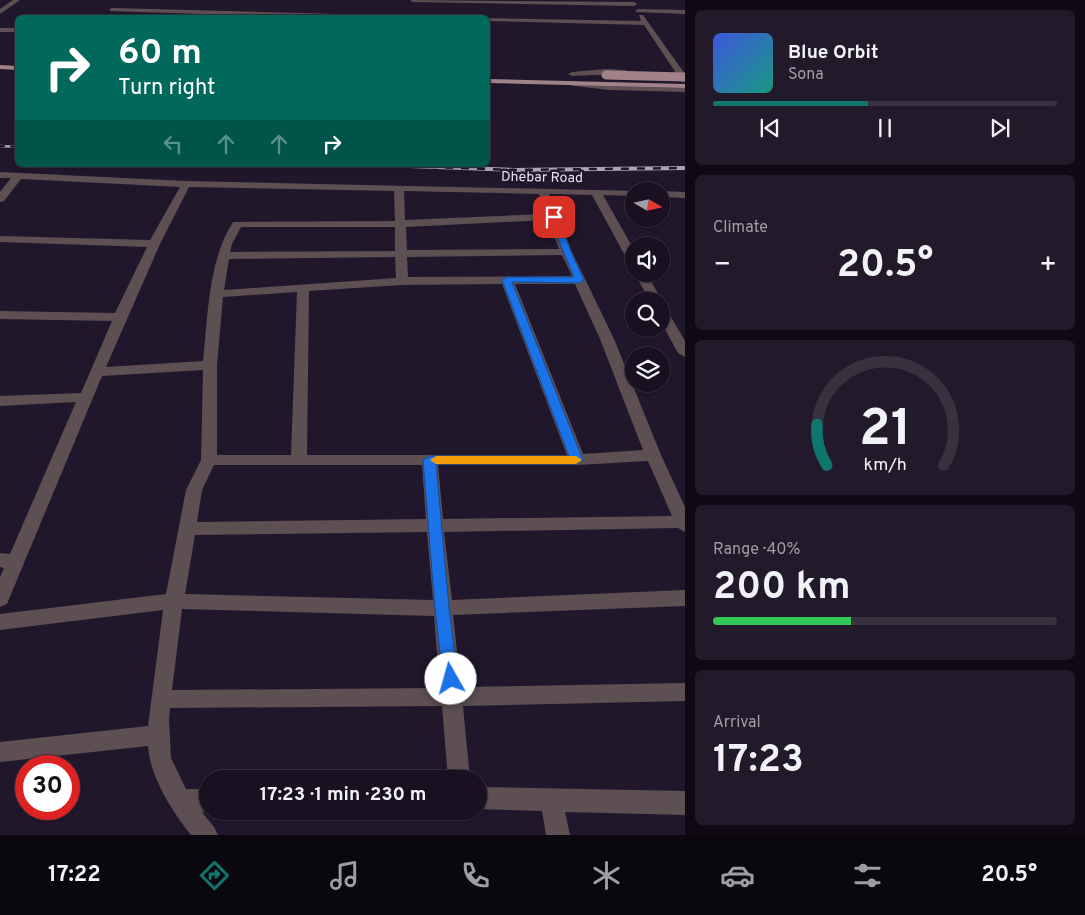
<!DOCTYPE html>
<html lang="en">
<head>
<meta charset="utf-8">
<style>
	body { margin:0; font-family:Overpass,sans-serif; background:#221a2a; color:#f1f3f6; height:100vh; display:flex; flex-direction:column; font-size:19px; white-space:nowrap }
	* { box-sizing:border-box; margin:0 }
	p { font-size:16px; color:#9f9da5 }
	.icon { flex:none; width:28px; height:28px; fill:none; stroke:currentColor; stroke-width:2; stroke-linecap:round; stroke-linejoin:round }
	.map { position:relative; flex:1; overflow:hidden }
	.panel { display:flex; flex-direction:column; gap:10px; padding:10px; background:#0e0913; width:400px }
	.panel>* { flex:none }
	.banner { position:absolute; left:15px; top:15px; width:475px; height:152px; border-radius:8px; box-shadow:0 1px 4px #0004,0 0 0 1px #373140; background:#00695c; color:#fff; overflow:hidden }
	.needle { width:32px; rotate:99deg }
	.fabs { position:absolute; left:625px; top:182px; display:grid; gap:10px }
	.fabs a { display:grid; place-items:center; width:45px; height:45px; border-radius:50%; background:#191122; box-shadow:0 1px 4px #0004,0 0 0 1px #373140; font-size:25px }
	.speed { position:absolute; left:15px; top:755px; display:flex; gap:10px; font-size:25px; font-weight:700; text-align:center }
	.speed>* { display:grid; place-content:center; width:65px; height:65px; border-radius:50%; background:#191122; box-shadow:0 1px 4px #0004,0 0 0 1px #373140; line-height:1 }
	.speed .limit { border:8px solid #d22; background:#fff; color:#111 }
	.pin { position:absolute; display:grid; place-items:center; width:42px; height:42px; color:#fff; margin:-21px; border-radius:10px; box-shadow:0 2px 8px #0006 }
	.me { position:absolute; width:55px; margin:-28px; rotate:353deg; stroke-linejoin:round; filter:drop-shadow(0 0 4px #0008) }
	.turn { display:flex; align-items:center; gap:18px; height:105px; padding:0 20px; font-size:22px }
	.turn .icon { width:65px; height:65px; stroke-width:2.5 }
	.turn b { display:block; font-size:35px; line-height:42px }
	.lanes { display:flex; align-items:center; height:48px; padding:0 20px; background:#0003; justify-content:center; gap:25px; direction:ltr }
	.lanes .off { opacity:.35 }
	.big { font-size:38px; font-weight:700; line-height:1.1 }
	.panel .card { flex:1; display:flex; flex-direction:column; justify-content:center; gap:8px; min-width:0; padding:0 18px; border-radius:8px; background:#221a2a }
	.panel .dial { align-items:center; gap:0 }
	.dial svg { height:130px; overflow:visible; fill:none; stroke:#373140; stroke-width:7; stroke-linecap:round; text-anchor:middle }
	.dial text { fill:#f1f3f6; stroke:none }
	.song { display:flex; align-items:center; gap:15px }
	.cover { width:60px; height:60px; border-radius:8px; background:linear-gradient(135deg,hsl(230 70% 55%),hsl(170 70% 35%)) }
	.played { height:5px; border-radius:2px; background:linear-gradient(90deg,#0f766e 45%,#373140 45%) }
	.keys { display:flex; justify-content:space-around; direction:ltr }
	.heat { display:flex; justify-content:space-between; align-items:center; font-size:28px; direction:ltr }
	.charge { height:8px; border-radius:4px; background:linear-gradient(90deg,#34c759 40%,#373140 0) }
	.trip { position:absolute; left:199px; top:770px; width:288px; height:50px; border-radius:25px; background:#191122; box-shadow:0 1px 4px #0004,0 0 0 1px #373140; font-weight:700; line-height:50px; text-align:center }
	.tab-bar { display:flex; height:80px; justify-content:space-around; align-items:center; background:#0a070e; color:#9f9da5 }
	.tab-bar .icon { width:35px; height:35px }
	.tab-bar .current { color:#0f766e }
	.tab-bar b { font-size:22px; color:#f1f3f6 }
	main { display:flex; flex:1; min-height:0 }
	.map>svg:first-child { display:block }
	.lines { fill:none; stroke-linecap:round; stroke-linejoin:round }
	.minor { fill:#5e4f52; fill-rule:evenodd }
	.major { fill:#a08288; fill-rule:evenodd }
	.rail-far1-casing { stroke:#ada5b7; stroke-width:2.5 }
	.rail-casing { stroke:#ada5b7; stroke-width:4 }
	.rail-far1 { stroke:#21172d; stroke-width:2; stroke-dasharray:5; stroke-linecap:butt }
	.rail { stroke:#21172d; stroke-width:2.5; stroke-dasharray:8; stroke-linecap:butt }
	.major-bridge { stroke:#a08288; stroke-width:9 }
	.route { fill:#1a73e8; stroke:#114b97 }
	.slow { fill:#f59e0b }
	.labels { text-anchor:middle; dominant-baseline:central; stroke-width:5; stroke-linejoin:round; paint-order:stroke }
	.far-street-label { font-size:14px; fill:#eae3f3; stroke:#21172d }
</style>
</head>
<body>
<main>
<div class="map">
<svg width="685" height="835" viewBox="0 0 685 835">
	<rect width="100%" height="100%" fill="#21172d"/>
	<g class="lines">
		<!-- minor -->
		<path class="minor" d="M13 0H20L0 14V9Z
			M410 0 634 2 637 4 634 6 413 2Z
			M112 8 412 16 415 18H321L110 11V9Z
			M638 9 685 10V14L636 12 635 11Z
			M639 15H643L685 74V82H682L644 25 488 21 486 18 641 21Z
			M0 28H18V32H0Z
			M606 69 625 70 629 72C624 75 582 75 572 76L568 74 572 72Z
			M572 82 609 86 685 88V92L609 90 575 86H572Z
			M0 172 186 181 638 191H634V196L603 195 634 250V264L628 261 592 195 549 194 572 252 614 339 661 455 685 507V532L678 528 444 532 452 600 685 590V606L453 615 461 687 685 683V701L463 706 470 779H448L442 706 170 708 169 719 171 758 186 789H208V811L202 812 214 827 218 835H191C172 811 150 777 148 746L0 762V742L148 726 163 610 0 630V614L166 594 186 490 201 460 203 370 102 376 9 599 7 604 0 607V577L4 568 0 567V553L10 554 76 402 0 406V396L81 393 112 321 0 319V311L115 313 147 247 0 242V236L150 240 180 187 21 179 4 201 0 202V192L11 178H0ZM189 187 394 191 395 221 233 222C208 261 208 316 203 361L106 367 160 244ZM404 191 539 194 546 214 405 220ZM548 220 559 249 407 250 406 227ZM241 227H395V251L230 252 232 244ZM562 255 572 276 408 277 407 257ZM395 257 396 278 224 290 229 259ZM502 284 567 455H307L309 291 402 285ZM515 284H575L600 339 643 450 583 454ZM297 292 291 455H217V365L223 297ZM648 461 672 516 443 519 438 465H577ZM214 465H422L426 519 197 522 202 490ZM427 532 433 600 185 594 195 535ZM182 609 434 616 440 688 172 690Z
			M660 191H661L685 192V198L661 197V191Z
			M635 274H647L662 301 661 302 650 301Z
			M661 306 667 310 685 341V357L678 353 661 322Z
			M478 787 685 791V815L565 812 570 835H546L542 811 478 809Z"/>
		<!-- major -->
		<path class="major" d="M0 65 18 66V70L0 69Z
			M488 79 685 84V88L488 83Z"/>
		<!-- rail-far1 casing -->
		<g class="rail-far1-casing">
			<path id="rail-far1" d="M0 146 18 147
				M381 165 410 166"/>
		</g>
		<!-- rail casing -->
		<g class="rail-casing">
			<path id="rail" d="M381 165 514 170 685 168"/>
		</g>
		<!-- rail-far1 -->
		<use href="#rail-far1" class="rail-far1"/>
		<!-- rail -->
		<use href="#rail" class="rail"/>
		<!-- major-bridge -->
		<path class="major-bridge" d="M606 75 685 77"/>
	</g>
	<!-- route -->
	<path class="route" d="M551 215 558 217 571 252 584 280 580 283 512 282 583 460 576 464H436L449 608 458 679 456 684 451 686 445 684 443 679 435 608 423 460 430 456H569L502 280 507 277H574L549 217Z"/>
	<!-- slow -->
	<path class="slow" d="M436 456H576L582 460 576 464H436L430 460Z"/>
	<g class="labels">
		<!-- far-street labels -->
		<g class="far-street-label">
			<text transform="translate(542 178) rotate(1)">Dhebar Road</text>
		</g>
	</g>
</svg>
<div class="fabs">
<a><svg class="needle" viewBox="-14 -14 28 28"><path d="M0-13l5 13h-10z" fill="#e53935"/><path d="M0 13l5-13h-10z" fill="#9f9da5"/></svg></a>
<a><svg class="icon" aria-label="sound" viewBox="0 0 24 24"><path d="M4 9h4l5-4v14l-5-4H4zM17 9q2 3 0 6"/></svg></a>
<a><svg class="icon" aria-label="search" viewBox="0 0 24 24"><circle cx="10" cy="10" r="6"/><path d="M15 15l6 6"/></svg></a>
<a><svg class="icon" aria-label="layers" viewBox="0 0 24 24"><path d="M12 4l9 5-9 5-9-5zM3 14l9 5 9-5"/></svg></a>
</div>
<div class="speed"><div class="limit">30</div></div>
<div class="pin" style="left:554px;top:217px;background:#d93025"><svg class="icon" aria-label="arrive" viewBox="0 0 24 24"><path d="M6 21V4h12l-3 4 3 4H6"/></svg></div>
<svg class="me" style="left:451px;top:679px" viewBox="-20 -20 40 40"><circle r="19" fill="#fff"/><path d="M0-13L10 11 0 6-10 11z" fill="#1a73e8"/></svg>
<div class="trip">17:23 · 1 min · 230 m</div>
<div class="banner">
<div class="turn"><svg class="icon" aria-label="right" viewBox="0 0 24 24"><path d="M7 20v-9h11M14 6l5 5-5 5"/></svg><div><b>60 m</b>Turn right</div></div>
<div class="lanes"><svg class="icon off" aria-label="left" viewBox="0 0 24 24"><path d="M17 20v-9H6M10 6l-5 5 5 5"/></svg><svg class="icon off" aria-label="ahead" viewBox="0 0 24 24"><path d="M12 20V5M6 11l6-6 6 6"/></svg><svg class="icon off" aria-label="ahead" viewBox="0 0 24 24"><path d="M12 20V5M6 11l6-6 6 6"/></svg><svg class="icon" aria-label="right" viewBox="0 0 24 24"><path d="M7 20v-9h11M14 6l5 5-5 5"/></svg></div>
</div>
</div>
<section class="panel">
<div class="card">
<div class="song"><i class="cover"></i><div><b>Blue Orbit</b><p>Sona</p></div></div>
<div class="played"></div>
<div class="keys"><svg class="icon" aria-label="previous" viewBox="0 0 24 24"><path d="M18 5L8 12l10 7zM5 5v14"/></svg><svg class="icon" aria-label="pause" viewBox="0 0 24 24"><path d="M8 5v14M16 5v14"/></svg><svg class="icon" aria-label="next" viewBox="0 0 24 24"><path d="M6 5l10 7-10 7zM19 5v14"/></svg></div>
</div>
<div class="card"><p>Climate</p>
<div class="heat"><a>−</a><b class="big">20.5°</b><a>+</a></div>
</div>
<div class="card dial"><svg viewBox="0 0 100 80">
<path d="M14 69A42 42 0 1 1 86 69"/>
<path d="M14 69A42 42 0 0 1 8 44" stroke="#0f766e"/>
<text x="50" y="56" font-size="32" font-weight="700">21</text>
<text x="50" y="72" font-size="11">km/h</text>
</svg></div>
<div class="card"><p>Range · 40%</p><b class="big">200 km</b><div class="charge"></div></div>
<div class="card"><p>Arrival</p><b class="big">17:23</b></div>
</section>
</main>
<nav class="tab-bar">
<b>17:22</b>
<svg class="icon current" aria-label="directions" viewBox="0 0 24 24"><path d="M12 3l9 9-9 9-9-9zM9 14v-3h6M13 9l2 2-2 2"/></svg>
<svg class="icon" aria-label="music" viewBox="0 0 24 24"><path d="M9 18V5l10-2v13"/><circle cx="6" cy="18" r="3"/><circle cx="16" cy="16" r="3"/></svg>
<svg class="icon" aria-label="phone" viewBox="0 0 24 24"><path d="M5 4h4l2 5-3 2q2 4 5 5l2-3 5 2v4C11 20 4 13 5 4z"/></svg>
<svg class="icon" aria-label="climate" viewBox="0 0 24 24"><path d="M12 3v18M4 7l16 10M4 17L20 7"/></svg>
<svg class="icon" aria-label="car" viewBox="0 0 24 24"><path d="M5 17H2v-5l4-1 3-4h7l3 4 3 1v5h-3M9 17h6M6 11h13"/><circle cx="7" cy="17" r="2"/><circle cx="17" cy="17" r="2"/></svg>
<svg class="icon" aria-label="filters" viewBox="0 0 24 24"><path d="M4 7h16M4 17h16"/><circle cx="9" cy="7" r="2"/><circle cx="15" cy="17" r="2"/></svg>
<b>20.5°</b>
</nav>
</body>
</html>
